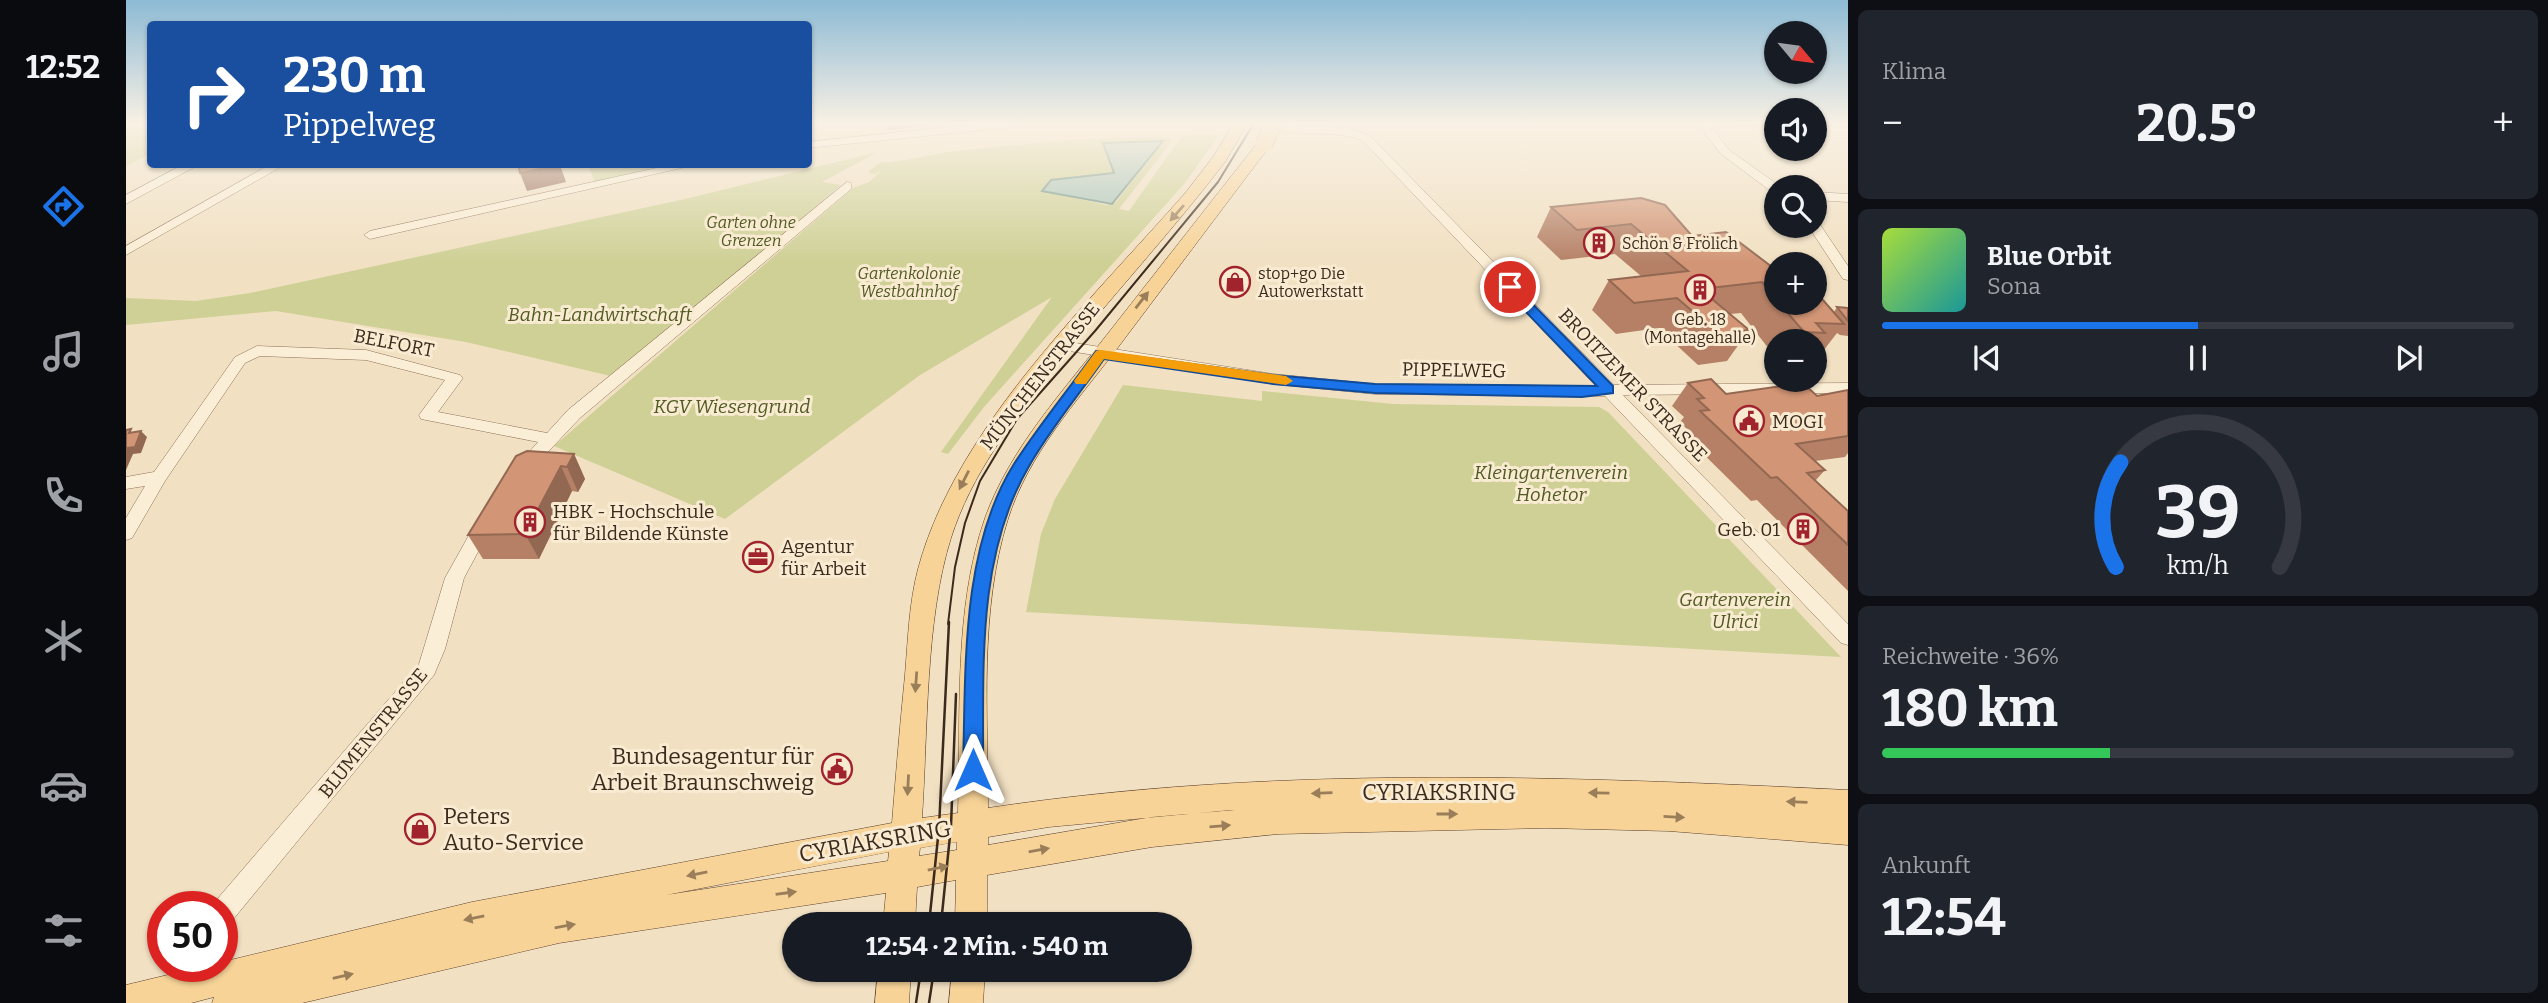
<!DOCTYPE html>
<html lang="de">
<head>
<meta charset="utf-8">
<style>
	body { margin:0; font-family:Bitter,serif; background:#20242c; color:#f1f3f6; height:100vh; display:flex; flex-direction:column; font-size:26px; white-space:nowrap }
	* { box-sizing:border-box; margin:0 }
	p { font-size:23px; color:#9ea1a6 }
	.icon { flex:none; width:38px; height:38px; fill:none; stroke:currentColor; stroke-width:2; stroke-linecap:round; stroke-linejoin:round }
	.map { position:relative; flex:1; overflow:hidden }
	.details { display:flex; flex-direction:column; gap:10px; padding:10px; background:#0d0f14; width:700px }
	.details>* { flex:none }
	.guide { position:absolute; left:21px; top:21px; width:665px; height:147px; border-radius:7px; box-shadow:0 2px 5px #0004; background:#1a4fa0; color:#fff; overflow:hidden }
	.needle { width:46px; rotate:119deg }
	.tools { position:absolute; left:1638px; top:21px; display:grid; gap:14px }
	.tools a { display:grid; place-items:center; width:63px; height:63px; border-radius:50%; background:#171b24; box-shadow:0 2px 5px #0004; font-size:35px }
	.speed { position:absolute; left:21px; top:891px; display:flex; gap:14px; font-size:35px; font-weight:700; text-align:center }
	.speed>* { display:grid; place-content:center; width:91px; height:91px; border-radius:50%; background:#171b24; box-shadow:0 2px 5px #0004; line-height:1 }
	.speed .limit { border:10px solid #d22; background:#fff; color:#111 }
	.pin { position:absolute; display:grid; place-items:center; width:60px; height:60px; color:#fff; margin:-30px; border:4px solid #fff; border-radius:50%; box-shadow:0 2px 7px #0007 }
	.me { position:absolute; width:77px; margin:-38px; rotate:0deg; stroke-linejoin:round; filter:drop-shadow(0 0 5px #0008) }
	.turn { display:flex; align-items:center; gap:24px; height:147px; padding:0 21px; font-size:32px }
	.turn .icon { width:91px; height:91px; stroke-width:2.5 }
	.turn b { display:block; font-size:49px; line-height:60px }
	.big { font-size:52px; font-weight:700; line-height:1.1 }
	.details .widget { flex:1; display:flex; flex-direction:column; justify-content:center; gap:10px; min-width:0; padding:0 24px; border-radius:10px; background:#20242c }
	.details .dial { align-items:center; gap:0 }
	.dial svg { height:182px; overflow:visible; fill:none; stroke:#363941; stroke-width:7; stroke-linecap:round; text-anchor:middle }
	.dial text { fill:#f1f3f6; stroke:none }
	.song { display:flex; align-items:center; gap:21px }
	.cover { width:84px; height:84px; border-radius:10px; background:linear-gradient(135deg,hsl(80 70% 55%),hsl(180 70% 35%)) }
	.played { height:7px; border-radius:4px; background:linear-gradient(90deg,#1a73e8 50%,#363941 50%) }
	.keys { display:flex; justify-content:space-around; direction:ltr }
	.heat { display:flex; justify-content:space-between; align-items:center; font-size:38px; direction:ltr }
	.charge { height:10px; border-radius:5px; background:linear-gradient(90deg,#34c759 36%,#363941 0) }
	.trip { position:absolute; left:656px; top:912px; width:410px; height:70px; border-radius:35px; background:#171b24; box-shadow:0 2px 5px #0004; font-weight:700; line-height:70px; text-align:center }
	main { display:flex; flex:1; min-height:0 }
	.menu { display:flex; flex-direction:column; width:126px; justify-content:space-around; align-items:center; background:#090b0e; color:#9ea1a6 }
	.menu .icon { width:49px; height:49px }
	.menu .selected { color:#1a73e8 }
	.menu b { font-size:32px; color:#f1f3f6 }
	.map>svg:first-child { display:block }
	.green { fill:#ced095; fill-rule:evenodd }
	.water { fill:#a5c4b8; stroke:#6b9386; stroke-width:2 }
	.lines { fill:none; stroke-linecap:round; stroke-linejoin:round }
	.minor-casing { stroke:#8d7058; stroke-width:1 }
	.major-casing { stroke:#5a3e2c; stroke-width:1 }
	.minor { fill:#fbeed6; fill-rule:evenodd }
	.major { fill:#f7d397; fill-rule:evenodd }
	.tram-far1 { stroke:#3c2a1d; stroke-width:2 }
	.tram { stroke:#3c2a1d; stroke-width:2.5 }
	.major-bridge-casing { stroke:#5a3e2c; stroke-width:18; stroke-linecap:butt }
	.major-bridge { stroke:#f7d397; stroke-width:17 }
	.wall { fill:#b58065 }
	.shaded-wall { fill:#936852 }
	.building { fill:#d29575; stroke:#936852; stroke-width:2 }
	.oneway { fill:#9a7e5a }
	.route { fill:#1a73e8; stroke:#114b97; stroke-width:2 }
	.slow { fill:#f59e0b }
	.labels { text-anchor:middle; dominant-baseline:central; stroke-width:6; stroke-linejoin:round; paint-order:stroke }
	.far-park-label { font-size:16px; font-style:italic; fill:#505a22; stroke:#f8ebd2 }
	.far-poi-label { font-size:16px; fill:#3c2a1d; stroke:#f8ebd2; text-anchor:start }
	.park-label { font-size:19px; font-style:italic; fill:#505a22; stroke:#f8ebd2 }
	.street-label { font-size:19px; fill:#3c2a1d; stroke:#f8ebd2 }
	.poi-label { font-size:19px; fill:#3c2a1d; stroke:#f8ebd2; text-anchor:start }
	.near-poi-label { font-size:23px; fill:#3c2a1d; stroke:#f8ebd2; text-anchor:end }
	.near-street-label { font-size:23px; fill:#3c2a1d; stroke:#f8ebd2 }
</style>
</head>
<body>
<main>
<nav class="menu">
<b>12:52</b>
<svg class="icon selected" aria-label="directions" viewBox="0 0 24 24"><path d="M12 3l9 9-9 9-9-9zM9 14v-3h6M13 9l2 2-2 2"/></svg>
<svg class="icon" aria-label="music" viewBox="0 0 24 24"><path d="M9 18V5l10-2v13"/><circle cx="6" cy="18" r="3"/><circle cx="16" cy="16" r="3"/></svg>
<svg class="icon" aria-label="phone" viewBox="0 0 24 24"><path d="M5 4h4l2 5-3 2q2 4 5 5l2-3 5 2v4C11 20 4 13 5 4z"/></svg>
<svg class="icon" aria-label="climate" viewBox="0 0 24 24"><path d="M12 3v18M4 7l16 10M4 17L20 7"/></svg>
<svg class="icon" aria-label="car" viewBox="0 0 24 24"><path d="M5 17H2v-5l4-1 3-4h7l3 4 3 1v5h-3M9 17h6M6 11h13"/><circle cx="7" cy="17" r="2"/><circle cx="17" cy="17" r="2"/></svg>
<svg class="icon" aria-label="filters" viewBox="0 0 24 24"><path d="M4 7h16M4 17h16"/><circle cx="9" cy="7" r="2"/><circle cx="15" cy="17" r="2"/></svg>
</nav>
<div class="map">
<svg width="1722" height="1003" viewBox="0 0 1722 1003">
	<rect width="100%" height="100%" fill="#f1e0c2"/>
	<!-- green -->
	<path class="green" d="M0 123H24V154L0 166Z
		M1064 135H1093L1059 183 858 407 822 454 815 452 926 297 794 375 599 519 428 446 727 188 743 182 757 169 749 174 742 172 755 162C767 164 812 153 829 151 900 144 973 136 1044 137L1046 141 993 209 1003 211 1055 137ZM1033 140 1037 142 990 202 980 205 916 191 925 180 988 173 977 143Z
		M752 152 696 182 715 185 489 377 340 342 150 311 0 325V298L70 301 124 293 559 199Z
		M462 165H553L469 182Z
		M997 385 1136 401V391L1267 404 1473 407 1482 412 1715 657 900 612 915 534 929 499Z"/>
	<!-- water -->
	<path class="water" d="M1037 141 986 204 916 191 925 180 988 173 977 143Z"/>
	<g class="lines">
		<!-- minor casing -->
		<g class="minor-casing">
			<path id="minor" d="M860 123H901L896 126 682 148V142Z
				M1128 123 1223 128 1244 136 1488 385 1722 383V393L1497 395 1722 624V645L1715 643 1479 396 1249 394 1147 384 931 349 929 346 936 341 1147 374 1249 384 1470 386 1236 140C1205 128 1154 139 1128 123Z
				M1571 123H1582L1603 150 1655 187H1650V193L1646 192 1595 154Z
				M58 164H74L0 204V195Z
				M145 164H160L0 255V246Z
				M549 164H573L244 239 238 235 244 231Z
				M721 182 725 183V189L454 418 402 473 396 475 388 469 412 442 295 419 293 415 319 380 240 360 134 356 119 363 39 481 6 538 0 540V518L19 486 0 489V477L28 472 109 357 131 346 240 350 334 375 337 378 312 412 421 433 442 410Z
				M1689 192 1722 194V202L1689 200Z
				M1689 222 1693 223 1722 266V280L1717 279 1682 226H1689Z
				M358 517 364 519 367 524 338 578 319 649 308 675 105 922 96 925V906H86L87 904 293 664 319 578 352 519Z
				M50 966H76L64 999 55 1003 46 999 42 990Z"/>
		</g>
		<!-- major casing -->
		<g class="major-casing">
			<path id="major" d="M1108 123H1122L1099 162C1044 234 982 300 926 371 886 422 845 475 825 538 799 620 802 732 796 818L832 813C835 716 827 610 859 518 883 451 933 396 976 341 1028 275 1080 208 1133 141H1143V147C1092 215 1041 282 990 350 950 402 902 455 882 519 853 611 862 713 862 808 1147 765 1435 776 1722 790V845L1543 831 1420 828 1152 834 1026 847 861 875V924H829L830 880 791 887 789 924H757L760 893 433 943 176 1003H86L88 997 65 1003H0V985L79 966H96V962L346 902 766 823C770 773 774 724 779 675 782 639 783 603 792 569 830 427 965 301 1060 192L1087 157ZM1105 810H1109L1026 817 862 845V837L923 827ZM831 842V850L793 856 794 848ZM763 852 762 861 540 895Z
				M752 970H785L783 1003H749Z
				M826 970H859L857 1003H823Z"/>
		</g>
		<!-- minor -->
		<use href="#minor" class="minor"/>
		<!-- major -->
		<use href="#major" class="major"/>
		<!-- tram-far1 -->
		<path class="tram-far1" d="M822 624 829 567 839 523 854 481 891 419 969 331 1092 182 1128 123"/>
		<!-- tram -->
		<path class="tram" d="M803 924 813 828 823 622
			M815 924 825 826 830 694
			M790 1003 795 970
			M803 1003 808 970"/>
		<!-- major-bridge casing -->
		<g class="major-bridge-casing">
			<path id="major-bridge" d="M1138 144 1148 123"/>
		</g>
		<!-- major-bridge -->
		<use href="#major-bridge" class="major-bridge"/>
	</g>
	<!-- wall -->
	<path class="wall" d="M1585 123H1645L1642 128Z
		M1425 207 1566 236 1650 270V303H1689L1708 312 1711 307 1722 308V336L1714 335 1711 333 1694 355H1689V341H1650V358L1615 313 1604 314 1623 330 1601 361 1572 365 1532 328 1490 334 1466 310 1483 280 1515 276 1489 254 1435 260 1411 237Z
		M1562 383 1600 394 1691 396 1722 390V453L1719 457 1689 461 1699 470 1689 481 1722 511V591L1631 500 1625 501 1557 434 1561 429 1554 422 1558 417 1546 406Z
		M448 454 459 479 452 492 446 491 413 559H357L342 535Z"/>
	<!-- shaded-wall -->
	<path class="shaded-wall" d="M761 123H803V126L761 130Z
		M434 165 440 182 401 191 394 173Z
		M15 431 21 437 15 453 7 454 0 470V450Z
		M448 454 459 479 452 492 441 467Z
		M435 466 446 491 413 559 399 534Z"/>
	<!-- building -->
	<path class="building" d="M392 164H434V165L394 173Z
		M1515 198 1539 205 1566 236 1600 232 1650 270V299L1636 282 1584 288 1589 293 1580 294 1623 330 1593 334 1551 298 1508 303 1483 280 1562 271 1505 224 1451 230 1425 207Z
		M1689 291 1718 324 1690 323 1699 333 1678 332 1653 303H1689Z
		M1711 307 1722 308V321Z
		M1585 379 1600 394 1677 383 1691 396 1722 390V436L1670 444 1699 470 1681 473 1722 511V545L1651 477 1645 478 1574 411 1583 410 1571 399 1578 398 1562 383Z
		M5 429 3 433 15 431 9 447 1 448 0 450V430Z
		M401 451 448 454 441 467 435 466 399 534 342 535 390 456Z"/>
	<!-- one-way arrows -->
	<defs><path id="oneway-solid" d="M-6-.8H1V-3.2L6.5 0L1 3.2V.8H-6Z" transform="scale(1.75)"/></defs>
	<g class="oneway">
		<use href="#oneway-solid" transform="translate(1051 213) rotate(131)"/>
		<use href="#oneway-solid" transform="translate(1016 300) rotate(-52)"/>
		<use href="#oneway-solid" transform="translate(838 480) rotate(117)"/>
		<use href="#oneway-solid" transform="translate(790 682) rotate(94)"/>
		<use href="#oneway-solid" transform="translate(782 785) rotate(93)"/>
		<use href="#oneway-solid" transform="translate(1196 793) rotate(178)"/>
		<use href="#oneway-solid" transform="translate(1473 793) rotate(-179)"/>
		<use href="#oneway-solid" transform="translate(1671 802) rotate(-178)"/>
		<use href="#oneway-solid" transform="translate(1321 814)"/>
		<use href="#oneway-solid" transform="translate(1548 817) rotate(3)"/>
		<use href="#oneway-solid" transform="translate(1094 826) rotate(-5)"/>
		<use href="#oneway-solid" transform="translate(913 850) rotate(-10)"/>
		<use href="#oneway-solid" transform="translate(812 868) rotate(-12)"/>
		<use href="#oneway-solid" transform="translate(571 874) rotate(169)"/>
		<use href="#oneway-solid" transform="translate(660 893) rotate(-8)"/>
		<use href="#oneway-solid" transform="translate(348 918) rotate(168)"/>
		<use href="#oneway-solid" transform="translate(439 926) rotate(-10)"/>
		<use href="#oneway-solid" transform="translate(217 976) rotate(-13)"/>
	</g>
	<!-- sky -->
	<linearGradient id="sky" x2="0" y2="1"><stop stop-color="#8dbad5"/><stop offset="0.47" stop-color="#f9f1e4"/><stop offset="1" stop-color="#f9f1e4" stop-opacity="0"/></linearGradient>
	<rect width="1722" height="264" fill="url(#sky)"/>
	<!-- route -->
	<path class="route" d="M1379 285H1388L1487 386V393L1456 397 1249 393 1147 384 978 359C953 395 923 430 902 468 850 558 858 670 857 770L854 777 847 780 840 777 837 770C840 672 834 550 888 464 913 425 943 389 970 351L1147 375 1249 384 1471 386 1379 290Z"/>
	<!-- slow -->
	<path class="slow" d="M975 350 1160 376 1167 381 1160 385 978 359 960 384H950L948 381 970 351Z"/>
	<!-- icons -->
	<defs>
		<g id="building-ring" transform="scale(1.575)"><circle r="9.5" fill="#f8ebd2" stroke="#a1232d" stroke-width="1.5"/><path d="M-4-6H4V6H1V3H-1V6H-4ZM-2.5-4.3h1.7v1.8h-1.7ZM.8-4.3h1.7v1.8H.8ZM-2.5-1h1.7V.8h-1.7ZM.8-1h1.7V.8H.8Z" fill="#a1232d"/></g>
		<g id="shop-ring" transform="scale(1.575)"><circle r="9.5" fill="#f8ebd2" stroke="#a1232d" stroke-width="1.5"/><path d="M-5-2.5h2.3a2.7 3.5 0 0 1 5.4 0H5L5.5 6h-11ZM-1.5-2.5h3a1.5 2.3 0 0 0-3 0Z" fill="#a1232d"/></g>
		<g id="civic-ring" transform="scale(1.575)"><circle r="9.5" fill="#f8ebd2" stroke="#a1232d" stroke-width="1.5"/><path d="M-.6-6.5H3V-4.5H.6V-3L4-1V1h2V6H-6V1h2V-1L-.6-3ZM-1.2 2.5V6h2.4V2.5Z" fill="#a1232d"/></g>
		<g id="office-ring" transform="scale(1.575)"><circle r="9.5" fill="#f8ebd2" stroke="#a1232d" stroke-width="1.5"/><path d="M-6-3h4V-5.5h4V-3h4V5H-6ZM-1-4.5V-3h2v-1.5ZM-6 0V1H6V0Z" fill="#a1232d"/></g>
	</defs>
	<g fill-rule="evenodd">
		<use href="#building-ring" x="1473" y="243"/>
		<use href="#shop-ring" x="1109" y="282"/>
		<use href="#building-ring" x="1574" y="290"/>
		<use href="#civic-ring" x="1623" y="421"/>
		<use href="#building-ring" x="404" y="522"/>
		<use href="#building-ring" x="1677" y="529"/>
		<use href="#office-ring" x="632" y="557"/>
		<use href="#civic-ring" x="711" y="769"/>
		<use href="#shop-ring" x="294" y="829"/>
	</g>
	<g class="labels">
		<!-- far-park labels -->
		<g class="far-park-label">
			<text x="625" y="222">Garten ohne<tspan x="625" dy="18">Grenzen</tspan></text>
			<text x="783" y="273">Gartenkolonie<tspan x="783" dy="18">Westbahnhof</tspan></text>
		</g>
		<!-- far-poi labels -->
		<g class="far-poi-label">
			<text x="1496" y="243">Schön &amp; Frölich</text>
			<text x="1132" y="273">stop+go Die<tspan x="1132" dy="18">Autowerkstatt</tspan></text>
			<text x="1574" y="319" text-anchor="middle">Geb. 18<tspan x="1574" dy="18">(Montagehalle)</tspan></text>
		</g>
		<!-- park labels -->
		<g class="park-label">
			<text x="474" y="314">Bahn-Landwirtschaft</text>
			<text x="606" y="406">KGV Wiesengrund</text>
			<text x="1425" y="472">Kleingartenverein<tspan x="1425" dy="22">Hohetor</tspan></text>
			<text x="1609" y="599">Gartenverein<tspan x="1609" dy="22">Ulrici</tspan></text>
		</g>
		<!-- street labels -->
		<g class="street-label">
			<text transform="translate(268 343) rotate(11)">BELFORT</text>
			<text transform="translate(1328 370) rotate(1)">PIPPELWEG</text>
			<text transform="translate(914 376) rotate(-52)">MÜNCHENSTRASSE</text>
			<text transform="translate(1507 385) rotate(46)">BROITZEMER STRASSE</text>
			<text transform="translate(247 733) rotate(-51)">BLUMENSTRASSE</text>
		</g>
		<!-- poi labels -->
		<g class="poi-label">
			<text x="1646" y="421">MOGI</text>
			<text x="427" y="511">HBK - Hochschule<tspan x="427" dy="22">für Bildende Künste</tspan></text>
			<text x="1654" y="529" text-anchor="end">Geb. 01</text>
			<text x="655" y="546">Agentur<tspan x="655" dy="22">für Arbeit</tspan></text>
		</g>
		<!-- near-poi labels -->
		<g class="near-poi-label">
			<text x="688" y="756">Bundesagentur für<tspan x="688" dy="26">Arbeit Braunschweig</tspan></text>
			<text x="317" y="816" text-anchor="start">Peters<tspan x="317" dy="26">Auto-Service</tspan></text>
		</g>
		<!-- near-street labels -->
		<g class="near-street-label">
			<text x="1313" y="792">CYRIAKSRING</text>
			<text transform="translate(749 841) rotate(-10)">CYRIAKSRING</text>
		</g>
	</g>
</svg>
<div class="tools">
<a><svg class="needle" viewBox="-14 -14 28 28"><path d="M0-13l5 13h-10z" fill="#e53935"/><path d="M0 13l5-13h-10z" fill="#9ea1a6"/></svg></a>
<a><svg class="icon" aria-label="sound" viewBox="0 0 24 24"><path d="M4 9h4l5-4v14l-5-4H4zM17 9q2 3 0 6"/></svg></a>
<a><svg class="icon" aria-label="search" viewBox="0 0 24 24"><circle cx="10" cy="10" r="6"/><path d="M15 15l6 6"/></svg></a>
<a>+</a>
<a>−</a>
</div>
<div class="speed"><div class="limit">50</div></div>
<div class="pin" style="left:1384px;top:287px;background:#d93025"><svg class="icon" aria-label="arrive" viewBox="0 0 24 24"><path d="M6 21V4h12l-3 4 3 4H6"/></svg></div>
<svg class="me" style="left:847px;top:770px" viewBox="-20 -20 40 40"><path d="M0-17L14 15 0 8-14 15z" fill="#1a73e8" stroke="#fff" stroke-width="4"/></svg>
<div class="trip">12:54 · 2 Min. · 540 m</div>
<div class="guide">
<div class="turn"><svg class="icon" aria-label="right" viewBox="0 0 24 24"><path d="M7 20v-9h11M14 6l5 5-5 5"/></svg><div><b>230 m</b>Pippelweg</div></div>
</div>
</div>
<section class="details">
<div class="widget"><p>Klima</p>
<div class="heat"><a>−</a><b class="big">20.5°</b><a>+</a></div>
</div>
<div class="widget">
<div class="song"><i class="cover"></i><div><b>Blue Orbit</b><p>Sona</p></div></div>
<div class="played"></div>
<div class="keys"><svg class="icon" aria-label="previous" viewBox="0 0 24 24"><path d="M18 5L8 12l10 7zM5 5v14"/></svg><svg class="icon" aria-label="pause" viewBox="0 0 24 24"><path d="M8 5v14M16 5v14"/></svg><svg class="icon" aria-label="next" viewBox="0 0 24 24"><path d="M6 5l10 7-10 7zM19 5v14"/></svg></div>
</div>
<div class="widget dial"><svg viewBox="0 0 100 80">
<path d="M14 69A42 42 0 1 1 86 69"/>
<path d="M14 69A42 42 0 0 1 16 23" stroke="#1a73e8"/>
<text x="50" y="56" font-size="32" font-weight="700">39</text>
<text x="50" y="72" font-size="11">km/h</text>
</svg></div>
<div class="widget"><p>Reichweite · 36%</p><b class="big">180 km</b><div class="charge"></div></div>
<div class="widget"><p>Ankunft</p><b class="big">12:54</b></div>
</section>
</main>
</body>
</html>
